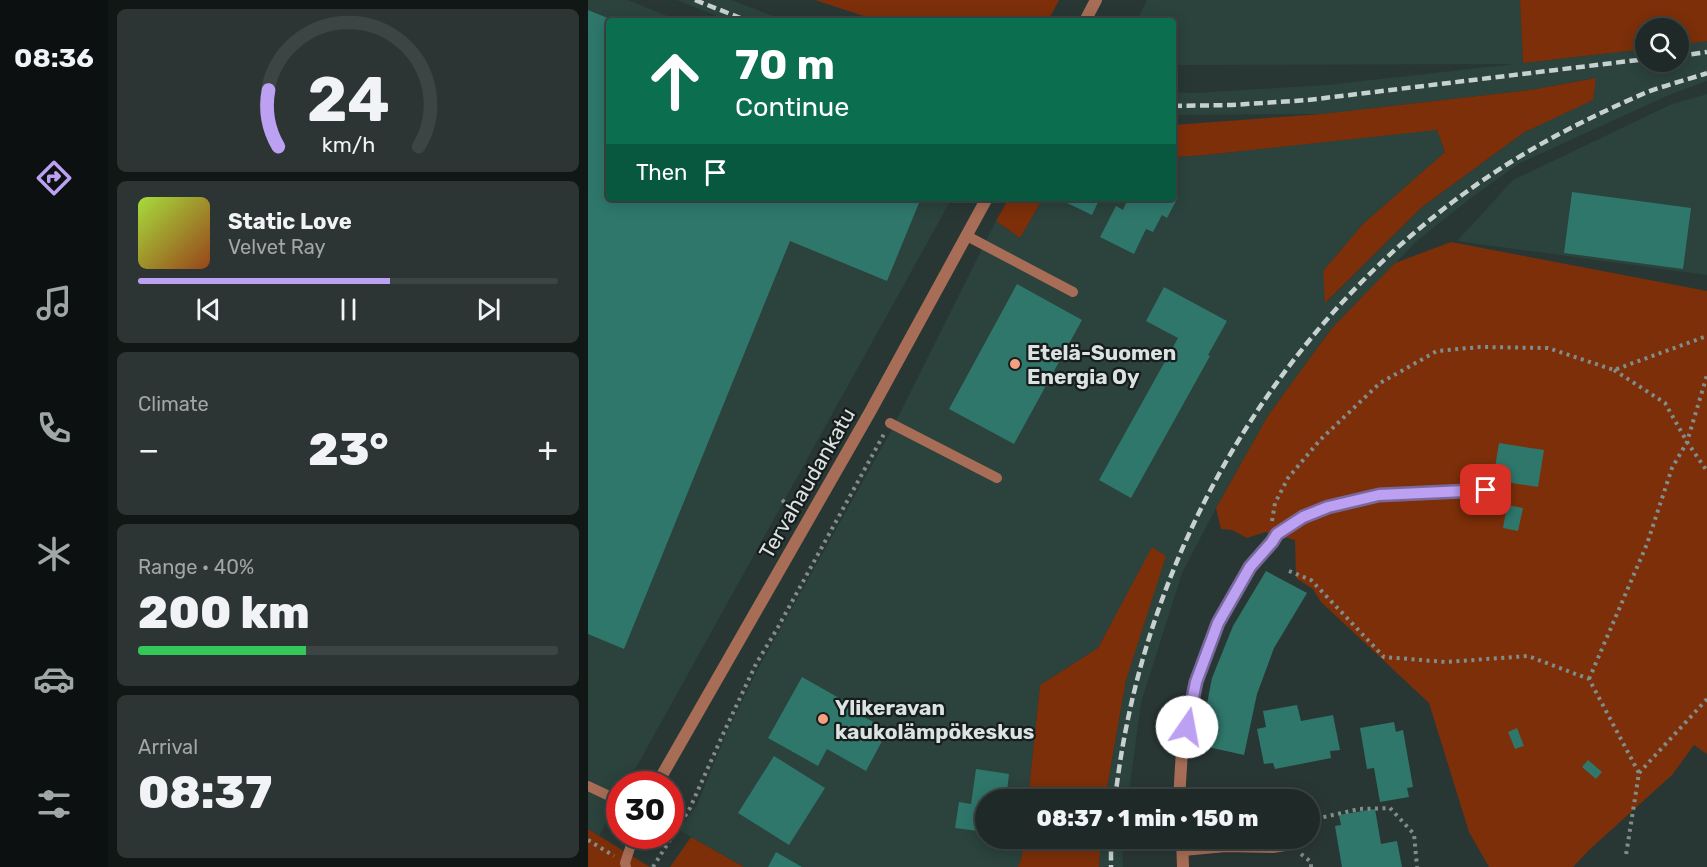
<!DOCTYPE html>
<html lang="en">
<head>
<meta charset="utf-8">
<style>
	body { margin:0; font-family:Rubik,sans-serif; background:#2c3533; color:#f1f3f6; height:100vh; display:flex; flex-direction:column; font-size:22px; white-space:nowrap }
	* { box-sizing:border-box; margin:0 }
	p { font-size:20px; color:#a1a6a7 }
	.icon { flex:none; width:33px; height:33px; fill:none; stroke:currentColor; stroke-width:2; stroke-linecap:round; stroke-linejoin:round }
	.map { position:relative; flex:1; overflow:hidden }
	.side { display:flex; flex-direction:column; gap:9px; padding:9px; background:#111715; width:480px }
	.side>* { flex:none }
	.hud { position:absolute; left:18px; top:18px; width:570px; height:183px; border-radius:6px; box-shadow:0 3px 15px #0003,0 0 0 2px #3c4544; background:#0b6e4f; color:#fff; overflow:hidden }
	.fabs { position:absolute; left:1047px; top:18px; display:grid; gap:12px }
	.fabs a { display:grid; place-items:center; width:54px; height:54px; border-radius:50%; background:#1f2927; box-shadow:0 3px 15px #0003,0 0 0 2px #3c4544; font-size:30px }
	.speed { position:absolute; left:18px; top:771px; display:flex; gap:12px; font-size:30px; font-weight:700; text-align:center }
	.speed>* { display:grid; place-content:center; width:78px; height:78px; border-radius:50%; background:#1f2927; box-shadow:0 3px 15px #0003,0 0 0 2px #3c4544; line-height:1 }
	.speed .limit { border:9px solid #d22; background:#fff; color:#111 }
	.pin { position:absolute; display:grid; place-items:center; width:51px; height:51px; color:#fff; margin:-26px; border-radius:12px; box-shadow:0 3px 9px #0006 }
	.me { position:absolute; width:66px; margin:-33px; rotate:12deg; stroke-linejoin:round; filter:drop-shadow(0 0 4px #0008) }
	.turn { display:flex; align-items:center; gap:21px; height:126px; padding:0 30px; font-size:27px }
	.turn .icon { width:78px; height:78px; stroke-width:2.5 }
	.turn b { display:block; font-size:42px; line-height:51px }
	.then { display:flex; align-items:center; height:57px; padding:0 30px; background:#0003; gap:12px; font-size:22px }
	.big { font-size:45px; font-weight:800; line-height:1.1 }
	.side .tile { flex:1; display:flex; flex-direction:column; justify-content:center; gap:9px; min-width:0; padding:0 21px; border-radius:9px; background:#2c3533 }
	.side .dial { align-items:center; gap:0 }
	.dial svg { height:156px; overflow:visible; fill:none; stroke:#3c4544; stroke-width:7; stroke-linecap:round; text-anchor:middle }
	.dial text { fill:#f1f3f6; stroke:none }
	.song { display:flex; align-items:center; gap:18px }
	.cover { width:72px; height:72px; border-radius:9px; background:linear-gradient(135deg,hsl(80 70% 55%),hsl(20 70% 35%)) }
	.played { height:6px; border-radius:3px; background:linear-gradient(90deg,#bca0f2 60%,#3c4544 60%) }
	.keys { display:flex; justify-content:space-around; direction:ltr }
	.heat { display:flex; justify-content:space-between; align-items:center; font-size:33px; direction:ltr }
	.charge { height:9px; border-radius:4px; background:linear-gradient(90deg,#34c759 40%,#3c4544 0) }
	.trip { position:absolute; left:387px; top:789px; width:345px; height:60px; border-radius:30px; background:#1f2927; box-shadow:0 3px 15px #0003,0 0 0 2px #3c4544; font-weight:800; line-height:60px; text-align:center }
	main { display:flex; flex:1; min-height:0 }
	.dock { display:flex; flex-direction:column; width:108px; justify-content:space-around; align-items:center; background:#0c1010; color:#a1a6a7 }
	.dock .icon { width:42px; height:42px }
	.dock .active { color:#bca0f2 }
	.dock b { font-size:27px; color:#f1f3f6 }
	.map>svg:first-child { display:block }
	.built { fill:#2b423d }
	.green { fill:#7c2f09 }
	.building { fill:#2f776b }
	.lines { fill:none; stroke-linecap:round; stroke-linejoin:round }
	.path { stroke:#828d8b; stroke-width:4; stroke-dasharray:3 4.5; stroke-linecap:butt }
	.lane { stroke:#a76d56; stroke-width:10 }
	.street { stroke:#a76d56; stroke-width:12 }
	.rail { stroke:#c7d1cf; stroke-width:4.5; stroke-dasharray:9 4.5; stroke-linecap:butt }
	.route-casing { stroke:#7a689d; stroke-width:15 }
	.route { stroke:#bca0f2; stroke-width:10 }
	.poi-dot { fill:#f2a080; stroke:#171d1c; stroke-width:2 }
	.labels { text-anchor:middle; dominant-baseline:central; stroke-width:4.5; stroke-linejoin:round; paint-order:stroke }
	.poi-label { font-size:21px; font-weight:bold; fill:#dae3e1; stroke:#171d1c; text-anchor:start }
	.street-label { font-size:21px; fill:#dae3e1; stroke:#171d1c }
</style>
</head>
<body>
<main>
<nav class="dock">
<b>08:36</b>
<svg class="icon active" aria-label="directions" viewBox="0 0 24 24"><path d="M12 3l9 9-9 9-9-9zM9 14v-3h6M13 9l2 2-2 2"/></svg>
<svg class="icon" aria-label="music" viewBox="0 0 24 24"><path d="M9 18V5l10-2v13"/><circle cx="6" cy="18" r="3"/><circle cx="16" cy="16" r="3"/></svg>
<svg class="icon" aria-label="phone" viewBox="0 0 24 24"><path d="M5 4h4l2 5-3 2q2 4 5 5l2-3 5 2v4C11 20 4 13 5 4z"/></svg>
<svg class="icon" aria-label="climate" viewBox="0 0 24 24"><path d="M12 3v18M4 7l16 10M4 17L20 7"/></svg>
<svg class="icon" aria-label="car" viewBox="0 0 24 24"><path d="M5 17H2v-5l4-1 3-4h7l3 4 3 1v5h-3M9 17h6M6 11h13"/><circle cx="7" cy="17" r="2"/><circle cx="17" cy="17" r="2"/></svg>
<svg class="icon" aria-label="filters" viewBox="0 0 24 24"><path d="M4 7h16M4 17h16"/><circle cx="9" cy="7" r="2"/><circle cx="15" cy="17" r="2"/></svg>
</nav>
<section class="side">
<div class="tile dial"><svg viewBox="0 0 100 80">
<path d="M14 69A42 42 0 1 1 86 69"/>
<path d="M14 69A42 42 0 0 1 9 40" stroke="#bca0f2"/>
<text x="50" y="56" font-size="32" font-weight="700">24</text>
<text x="50" y="72" font-size="11">km/h</text>
</svg></div>
<div class="tile">
<div class="song"><i class="cover"></i><div><b>Static Love</b><p>Velvet Ray</p></div></div>
<div class="played"></div>
<div class="keys"><svg class="icon" aria-label="previous" viewBox="0 0 24 24"><path d="M18 5L8 12l10 7zM5 5v14"/></svg><svg class="icon" aria-label="pause" viewBox="0 0 24 24"><path d="M8 5v14M16 5v14"/></svg><svg class="icon" aria-label="next" viewBox="0 0 24 24"><path d="M6 5l10 7-10 7zM19 5v14"/></svg></div>
</div>
<div class="tile"><p>Climate</p>
<div class="heat"><a>−</a><b class="big">23°</b><a>+</a></div>
</div>
<div class="tile"><p>Range · 40%</p><b class="big">200 km</b><div class="charge"></div></div>
<div class="tile"><p>Arrival</p><b class="big">08:37</b></div>
</section>
<div class="map">
<svg width="1119" height="867" viewBox="0 0 1119 867">
	<rect width="100%" height="100%" fill="#293734"/>
	<!-- built -->
	<path class="built" d="M0 0H40L92 21H21V198H364L39 784H32L31 799 11 836 0 829Z
		M89 0H143L198 21H141Z
		M559 0H932L935 63 1057 49 1058 62H1090L1091 45 1119 41V81L1081 95 932 163 884 197 830 240 744 328 681 414 628 508 594 573 553 703 540 799H517L538 680 565 547 510 648 452 685 440 799 398 800V838L436 839 433 860 430 867H156L91 830 109 805 138 734 170 669 303 431 408 221 432 238 455 198H585V157L618 155 849 129 857 152 775 224 735 271 738 303 834 207 935 133 1005 99 1007 78 942 90 734 114 585 115V92L606 93 739 85 927 64 585 65V21H548Z
		M1119 94V275L869 241 925 180 1084 104Z
		M513 839H534L535 867H511Z"/>
	<!-- green -->
	<path class="green" d="M227 0H471L460 21H291Z
		M932 0H1119V41L1091 45 1090 28H1058L1057 49 935 63Z
		M1008 78 1005 100 935 133 834 207 737 303 735 271 775 224 857 152 849 130 618 155 585 157V125L734 114 942 90Z
		M421 198H455L432 238 408 221Z
		M863 242 1119 291V754L1106 745 1084 775 1001 850 985 867H901L881 832 841 703 733 602 725 589 708 578 707 540 677 532 659 538 644 530 633 529 628 508 681 414 744 328 807 263Z
		M564 547 578 556 538 680 517 799H440L452 685 510 648Z
		M0 829 62 867H0Z
		M103 837 156 867H82Z
		M436 839H513L511 867H430L433 860Z"/>
	<!-- building -->
	<path class="building" d="M0 10 27 21H21V198H333L299 281 202 241 36 649 0 634Z
		M984 192 1103 208 1095 269 976 253Z
		M585 194 590 197 579 218 574 215 565 232 558 229 546 254 512 237 528 206 535 210 540 198H585Z
		M479 198H512L504 215 477 202Z
		M429 284 494 320 426 444 361 409Z
		M576 287 639 321 620 355 622 356 543 498 511 480 590 338 558 321Z
		M911 443 956 450 950 487 905 480Z
		M919 505 935 508 930 531 915 528Z
		M678 571 719 593 686 648 669 694 656 755 611 745 624 678 645 626Z
		M214 677 260 703 258 707 300 730 278 771 239 749 230 766 180 738Z
		M709 705 713 721 745 715 752 750 742 751 743 758 687 769 685 763 676 764 669 729 678 727 675 711Z
		M806 722 808 732 815 730 825 787 819 788 821 797 792 802 786 768 779 769 772 728Z
		M929 728 936 746 927 749 920 732Z
		M186 756 237 788 201 845 150 813Z
		M1000 760 1014 772 1008 779 994 767Z
		M388 769 421 774 418 800H398V832L367 828 371 802 383 804Z
		M787 809 793 844 809 841 814 867H754L747 826 753 825 751 815Z
		M188 852 214 867H180Z"/>
	<g class="lines">
		<!-- path -->
		<path class="path" d="M1026 370 1077 403 1099 442 1119 471
			M194 500 209 513
			M684 521 687 503 700 478 732 440 792 383 849 351 892 347 960 348 1026 370 1119 336
			M701 571 723 580 796 657 858 662 940 656 1001 679 1051 773 1038 855
			M1001 679 1059 544 1084 468 1099 442 1119 375
			M1051 773 1119 699
			M722 822 723 820 771 809 802 808 826 834 829 867
			M0 840 26 856
			M713 854 723 862V867
			M65 867 102 808 136 732 168 664 189 629 296 434"/>
		<!-- lane -->
		<path class="lane" d="M379 236 485 292
			M302 423 409 478
			M684 542 689 534 715 517 740 507 791 495 898 490
			M0 786 32 801
			M595 851 638 847 685 848 703 845
			M38 867 37 863 46 836"/>
		<!-- street -->
		<path class="street" d="M497 21 508 0
			M69 784 282 412 399 198
			M591 800 594 750 608 682 630 623 662 567 684 542
			M594 838 595 867"/>
		<!-- rail -->
		<path class="rail" d="M107 0 160 21
			M1090 56 1119 52
			M585 106 644 105 720 100 1058 59
			M527 800C556 536 712 285 941 151 978 129 1018 110 1057 93 1077 85 1099 80 1119 73
			M523 838V867"/>
	</g>
	<g class="lines">
		<!-- route casing -->
		<g class="route-casing">
			<path id="route" d="M599 727 608 682 630 623 662 567 684 542 689 534 715 517 740 507 791 495 898 490"/>
		</g>
		<!-- route -->
		<use href="#route" class="route"/>
	</g>
	<!-- markers -->
	<g class="poi-dot">
		<circle cx="427" cy="364" r="6"/>
		<circle cx="235" cy="719" r="6"/>
	</g>
	<g class="labels">
		<!-- poi labels -->
		<g class="poi-label">
			<text x="439" y="352">Etelä-Suomen<tspan x="439" dy="24">Energia Oy</tspan></text>
			<text x="247" y="707">Ylikeravan<tspan x="247" dy="24">kaukolämpökeskus</tspan></text>
		</g>
		<!-- street labels -->
		<g class="street-label">
			<text transform="translate(219 483) rotate(-60)">Tervahaudankatu</text>
		</g>
	</g>
</svg>
<div class="fabs">
<a><svg class="icon" aria-label="search" viewBox="0 0 24 24"><circle cx="10" cy="10" r="6"/><path d="M15 15l6 6"/></svg></a>
</div>
<div class="speed"><div class="limit">30</div></div>
<div class="pin" style="left:898px;top:490px;background:#d93025"><svg class="icon" aria-label="arrive" viewBox="0 0 24 24"><path d="M6 21V4h12l-3 4 3 4H6"/></svg></div>
<svg class="me" style="left:599px;top:727px" viewBox="-20 -20 40 40"><circle r="19" fill="#fff"/><path d="M0-13L10 11 0 6-10 11z" fill="#bca0f2"/></svg>
<div class="trip">08:37 · 1 min · 150 m</div>
<div class="hud">
<div class="turn"><svg class="icon" aria-label="ahead" viewBox="0 0 24 24"><path d="M12 20V5M6 11l6-6 6 6"/></svg><div><b>70 m</b>Continue</div></div>
<div class="then">Then<svg class="icon" aria-label="arrive" viewBox="0 0 24 24"><path d="M6 21V4h12l-3 4 3 4H6"/></svg></div>
</div>
</div>
</main>
</body>
</html>
